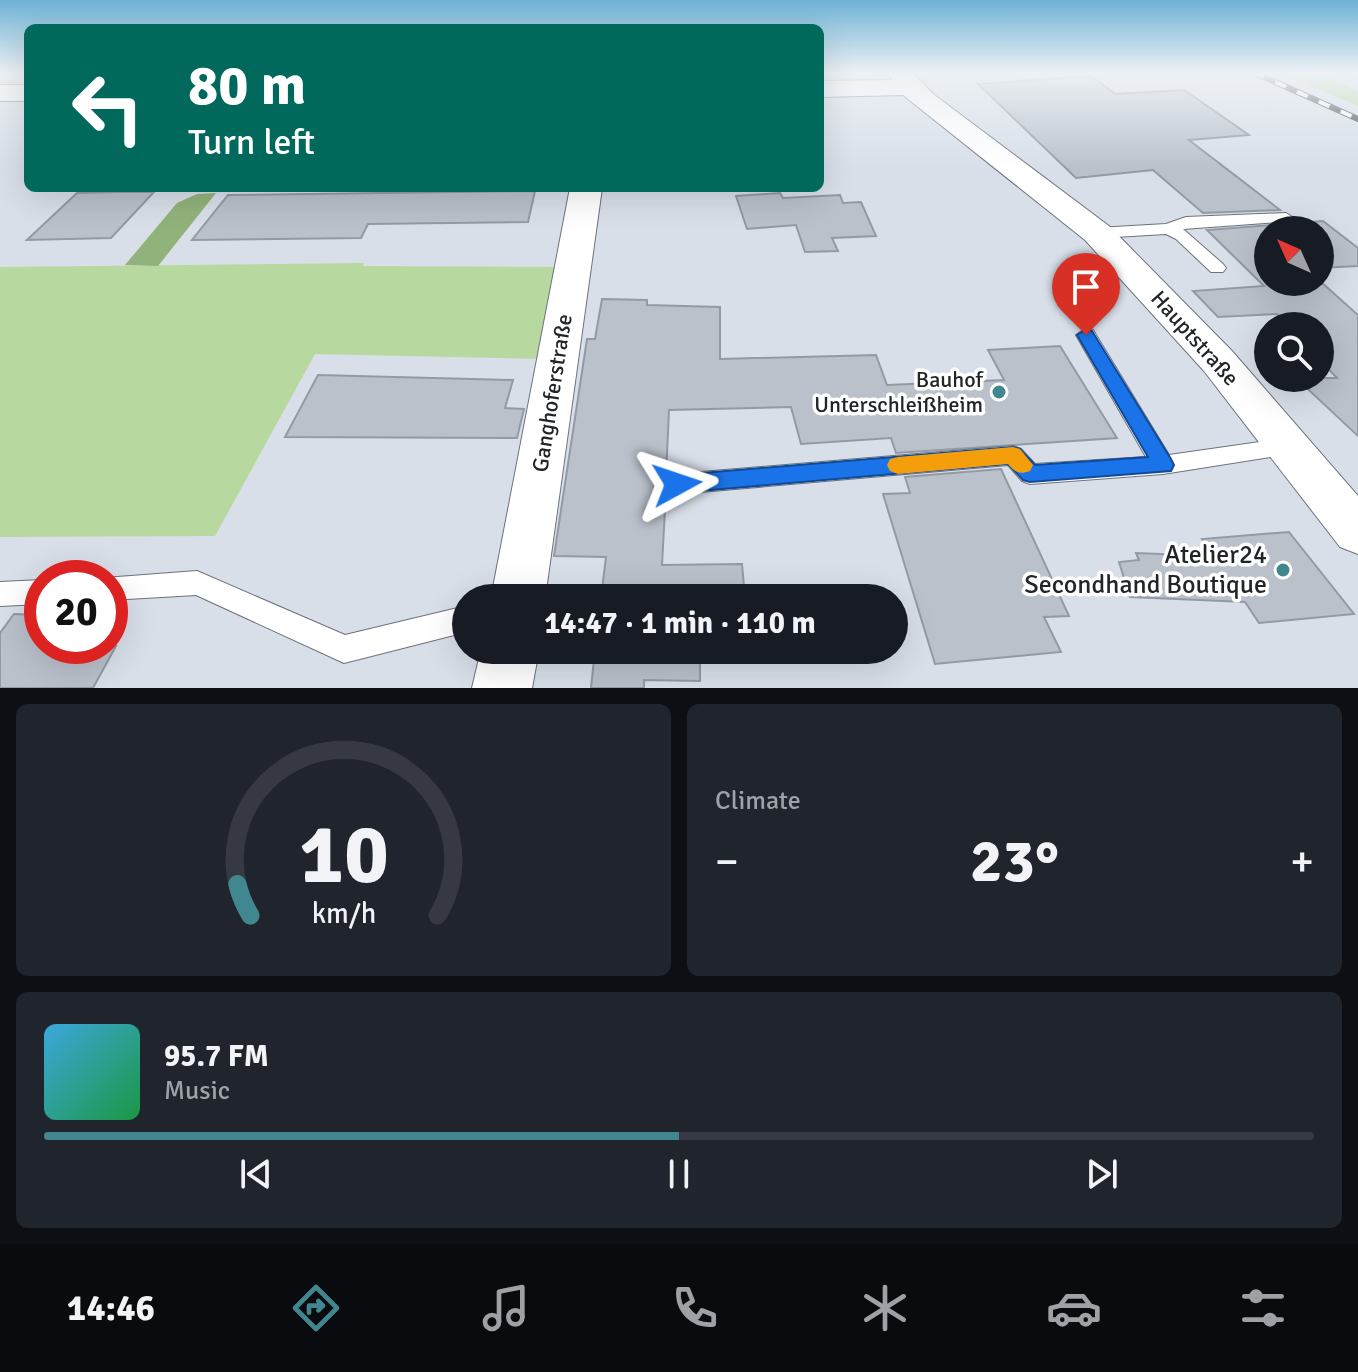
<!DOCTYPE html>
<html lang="en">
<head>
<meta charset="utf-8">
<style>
	body { margin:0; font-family:Signika,sans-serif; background:#20242c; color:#f1f3f6; height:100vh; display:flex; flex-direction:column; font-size:30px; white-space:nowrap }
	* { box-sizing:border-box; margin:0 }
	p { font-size:26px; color:#9ea1a6 }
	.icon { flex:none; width:44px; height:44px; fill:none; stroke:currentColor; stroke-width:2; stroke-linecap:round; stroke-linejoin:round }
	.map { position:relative; height:688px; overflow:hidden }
	.side { display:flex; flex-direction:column; gap:16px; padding:16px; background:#0d0f14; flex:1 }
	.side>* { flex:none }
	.top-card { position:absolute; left:24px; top:24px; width:800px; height:168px; border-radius:12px; box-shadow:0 8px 32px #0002; background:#00695c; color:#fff; overflow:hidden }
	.needle { width:52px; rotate:315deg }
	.tools { position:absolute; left:1254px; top:216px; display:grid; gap:16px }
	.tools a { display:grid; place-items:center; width:80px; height:80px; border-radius:50%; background:#171b24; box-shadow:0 8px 32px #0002; font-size:40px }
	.speed { position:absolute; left:24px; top:560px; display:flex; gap:16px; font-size:40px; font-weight:700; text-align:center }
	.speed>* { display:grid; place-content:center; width:104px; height:104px; border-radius:50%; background:#171b24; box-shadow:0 8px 32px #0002; line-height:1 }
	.speed .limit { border:12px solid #d22; background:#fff; color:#111 }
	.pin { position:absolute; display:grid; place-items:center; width:68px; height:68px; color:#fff; margin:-82px -34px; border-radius:50% 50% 50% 0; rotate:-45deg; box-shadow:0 0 8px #0007 }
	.pin .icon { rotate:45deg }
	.me { position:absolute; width:88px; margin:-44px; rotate:85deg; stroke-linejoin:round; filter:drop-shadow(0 0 6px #0008) }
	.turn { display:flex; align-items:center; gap:28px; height:168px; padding:0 32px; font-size:36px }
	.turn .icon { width:104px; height:104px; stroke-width:2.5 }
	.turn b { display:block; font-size:56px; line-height:68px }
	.big { font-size:60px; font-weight:700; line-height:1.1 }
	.side .card { flex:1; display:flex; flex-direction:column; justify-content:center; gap:12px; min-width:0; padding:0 28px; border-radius:12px; background:#20242c }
	.side .dial { align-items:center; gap:0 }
	.dial svg { height:208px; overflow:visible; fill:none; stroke:#363941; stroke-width:7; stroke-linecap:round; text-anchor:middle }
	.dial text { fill:#f1f3f6; stroke:none }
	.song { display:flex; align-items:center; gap:24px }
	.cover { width:96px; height:96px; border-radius:12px; background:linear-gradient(135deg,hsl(200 70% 55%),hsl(140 70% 35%)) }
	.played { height:8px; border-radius:4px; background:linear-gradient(90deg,#40878f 50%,#363941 50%) }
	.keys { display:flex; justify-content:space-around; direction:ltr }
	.heat { display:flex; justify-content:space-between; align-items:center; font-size:44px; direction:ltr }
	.side .tiles { flex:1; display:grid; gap:16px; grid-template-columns:1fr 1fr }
	.card:last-child { grid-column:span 2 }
	.trip { position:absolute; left:452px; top:584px; width:456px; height:80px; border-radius:40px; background:#171b24; box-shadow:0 8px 32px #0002; font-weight:700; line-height:80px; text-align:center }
	.dock { display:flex; height:128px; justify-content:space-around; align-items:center; background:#090b0e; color:#9ea1a6 }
	.dock .icon { width:56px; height:56px }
	.dock .current { color:#40878f }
	.dock b { font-size:36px; color:#f1f3f6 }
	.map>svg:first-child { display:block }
	.green { fill:#b7d89f }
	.forest { fill:#92b27b }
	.building { fill:#bac1cb; stroke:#939aa3; stroke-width:2 }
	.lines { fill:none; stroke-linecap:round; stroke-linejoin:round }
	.service-casing { stroke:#6c737c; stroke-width:2 }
	.minor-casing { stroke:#6c737c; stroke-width:2 }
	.service { fill:#fff; fill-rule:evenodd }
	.minor { fill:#fff; fill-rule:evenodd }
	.rail-casing { stroke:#373a3e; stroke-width:6 }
	.rail { stroke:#fff; stroke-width:4; stroke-dasharray:12; stroke-linecap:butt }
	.route { fill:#1a73e8; stroke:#114b97; stroke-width:2 }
	.slow { fill:#f59e0b }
	.poi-dot { fill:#40878f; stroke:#fff; stroke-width:3 }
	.labels { text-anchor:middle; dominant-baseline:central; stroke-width:7; stroke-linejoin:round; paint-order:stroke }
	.street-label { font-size:22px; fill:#222528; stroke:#fff }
	.poi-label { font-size:22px; fill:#222528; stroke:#fff; text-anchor:end }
	.near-poi-label { font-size:26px; fill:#222528; stroke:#fff; text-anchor:end }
</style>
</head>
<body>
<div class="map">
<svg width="1358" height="688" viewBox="0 0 1358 688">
	<rect width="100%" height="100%" fill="#d8dfe9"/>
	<!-- green -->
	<path class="green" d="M1279 72H1313L1358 91V106Z
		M364 263 363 266 564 267 542 359 315 354 215 536 0 537V267Z"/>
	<!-- forest -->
	<path class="forest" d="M216 193 158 266 125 265 177 203 197 194Z"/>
	<!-- building -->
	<path class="building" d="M1092 76 1115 94 1184 90 1249 135 1189 140 1280 210 1203 213 1153 170 1076 178 978 84Z
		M535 191 528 222 368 224 361 238 192 240 228 195Z
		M117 192H154L111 238 27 240 77 193Z
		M780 193 783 198 840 195 843 203 861 202 876 236 832 238 838 251 805 252 796 225 747 229 736 196Z
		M1323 221 1358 248V266L1320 268V230H1268V282L1320 281 1358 315V436L1296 378H1337L1320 360V326H1288L1277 314 1218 317 1193 291 1264 286 1207 230Z
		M602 299 647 300V305L720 307V359L876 355 887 385 1004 380 988 350 1060 346 1117 438 896 453 891 438 801 444 791 407 669 410 666 476 662 483 666 491 662 565 742 564 745 598H601L606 557 554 556 587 339H595Z
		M318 375 513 380 505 408 524 409 517 438 285 437Z
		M1001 469 1069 616 1044 617 1061 652 935 664 883 494 910 493 905 477Z
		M1289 532 1354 614 1259 623 1245 602 1130 597 1119 562 1139 560 1136 553 1213 556 1202 539Z
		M14 614 42 615V646H116L93 688H0V633Z
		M595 650H700V681L644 680V688H591Z"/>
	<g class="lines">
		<!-- service casing -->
		<g class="service-casing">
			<path id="service" d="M1286 213 1294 218 1292 221 1183 229 1223 264 1226 268 1223 272H1211L1176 239 1166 234 1097 238 1089 233 1097 228 1166 224 1186 217Z
				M1086 328 1093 330 1169 455 1288 438 1296 441 1299 447 1296 453 1163 474 1030 484 1022 481 1008 465 677 494 669 491 665 484 669 477 677 474 1013 446 1021 449 1035 464 1146 457 1076 335Z
				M197 571 345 635 466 606V632L344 663 196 595 110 600V578H104Z
				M42 580V604L0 606V582Z"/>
		</g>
		<!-- minor casing -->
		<g class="minor-casing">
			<path id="minor" d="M888 72H912L933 94 1109 226 1232 351 1358 496V554L1340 547 1204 371 1085 240 903 95 820 97V81L892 80Z
				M0 85H28V101H0Z
				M570 188H602L545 598H491Z
				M481 650H539L532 688H472Z"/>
		</g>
		<!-- service -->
		<use href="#service" class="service"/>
		<!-- minor -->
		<use href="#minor" class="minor"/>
		<!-- rail casing -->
		<g class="rail-casing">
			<path id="rail" d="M1253 72 1358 119"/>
		</g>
		<!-- rail -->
		<use href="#rail" class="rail"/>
	</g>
	<!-- sky -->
	<linearGradient id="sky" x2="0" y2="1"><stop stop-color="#6eb2d5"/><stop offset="0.43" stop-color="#edf1f5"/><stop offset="1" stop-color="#edf1f5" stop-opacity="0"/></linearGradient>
	<rect width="1358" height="169" fill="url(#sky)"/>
	<!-- route -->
	<path class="route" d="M1086 329 1092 331 1171 459 1174 465 1171 471 1030 482 1023 480 1008 464 677 493 670 491 666 484 670 478 677 475 1013 447 1020 449 1035 465 1148 457 1077 335Z"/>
	<!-- slow -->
	<path class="slow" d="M1013 447 1020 449 1033 465 1030 471C1019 475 1015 472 1008 464L898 474 890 471 887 465 890 459 898 457Z"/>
	<!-- markers -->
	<g class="poi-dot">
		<circle cx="999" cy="392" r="8"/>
		<circle cx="1283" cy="570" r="8"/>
	</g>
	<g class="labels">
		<!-- street labels -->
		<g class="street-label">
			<text transform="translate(1195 338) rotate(48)">Hauptstraße</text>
			<text transform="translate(552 393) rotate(-81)">Ganghoferstraße</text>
		</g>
		<!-- poi labels -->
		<g class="poi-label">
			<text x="983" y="379">Bauhof<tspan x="983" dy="25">Unterschleißheim</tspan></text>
		</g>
		<!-- near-poi labels -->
		<g class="near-poi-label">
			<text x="1267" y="555">Atelier24<tspan x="1267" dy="30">Secondhand Boutique</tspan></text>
		</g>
	</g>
</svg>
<div class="tools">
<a><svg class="needle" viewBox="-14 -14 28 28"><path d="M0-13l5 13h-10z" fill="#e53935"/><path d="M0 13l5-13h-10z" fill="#9ea1a6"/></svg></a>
<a><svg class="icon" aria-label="search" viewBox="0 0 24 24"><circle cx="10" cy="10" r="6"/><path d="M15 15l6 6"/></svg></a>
</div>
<div class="speed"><div class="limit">20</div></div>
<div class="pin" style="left:1086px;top:335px;background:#d93025"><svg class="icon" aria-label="arrive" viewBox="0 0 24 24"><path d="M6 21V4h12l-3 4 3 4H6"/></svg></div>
<svg class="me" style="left:677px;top:484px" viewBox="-20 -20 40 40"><path d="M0-17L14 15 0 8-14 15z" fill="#1a73e8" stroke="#fff" stroke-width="4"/></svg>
<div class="trip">14:47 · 1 min · 110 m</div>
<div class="top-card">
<div class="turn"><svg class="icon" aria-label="left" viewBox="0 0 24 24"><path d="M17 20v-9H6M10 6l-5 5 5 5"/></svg><div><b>80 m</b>Turn left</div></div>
</div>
</div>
<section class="side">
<div class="tiles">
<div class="card dial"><svg viewBox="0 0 100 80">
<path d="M14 69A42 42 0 1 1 86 69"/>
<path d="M14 69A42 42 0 0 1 9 57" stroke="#40878f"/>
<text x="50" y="56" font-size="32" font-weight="700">10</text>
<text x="50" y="72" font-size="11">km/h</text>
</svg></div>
<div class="card"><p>Climate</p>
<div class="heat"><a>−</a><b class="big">23°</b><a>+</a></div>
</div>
<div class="card">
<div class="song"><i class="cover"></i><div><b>95.7 FM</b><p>Music</p></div></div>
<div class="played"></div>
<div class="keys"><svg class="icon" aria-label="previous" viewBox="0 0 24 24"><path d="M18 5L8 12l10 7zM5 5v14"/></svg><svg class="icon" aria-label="pause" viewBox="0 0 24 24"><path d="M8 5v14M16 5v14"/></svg><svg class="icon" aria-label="next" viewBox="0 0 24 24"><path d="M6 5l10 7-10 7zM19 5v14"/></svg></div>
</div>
</div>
</section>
<nav class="dock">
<b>14:46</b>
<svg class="icon current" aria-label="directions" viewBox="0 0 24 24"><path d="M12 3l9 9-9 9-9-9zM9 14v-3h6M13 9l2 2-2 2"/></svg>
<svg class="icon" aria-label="music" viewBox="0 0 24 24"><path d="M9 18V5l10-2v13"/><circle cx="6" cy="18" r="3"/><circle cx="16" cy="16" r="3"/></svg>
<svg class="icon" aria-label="phone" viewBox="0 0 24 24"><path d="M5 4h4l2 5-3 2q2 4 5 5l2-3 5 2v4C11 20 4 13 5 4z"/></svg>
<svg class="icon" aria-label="climate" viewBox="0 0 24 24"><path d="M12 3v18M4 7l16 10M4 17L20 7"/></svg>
<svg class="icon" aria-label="car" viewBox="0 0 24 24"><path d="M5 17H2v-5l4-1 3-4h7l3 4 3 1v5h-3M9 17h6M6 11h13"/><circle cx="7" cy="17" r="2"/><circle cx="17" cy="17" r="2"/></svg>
<svg class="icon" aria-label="filters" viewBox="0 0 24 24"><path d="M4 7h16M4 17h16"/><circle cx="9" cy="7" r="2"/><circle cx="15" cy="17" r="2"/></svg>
</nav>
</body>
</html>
